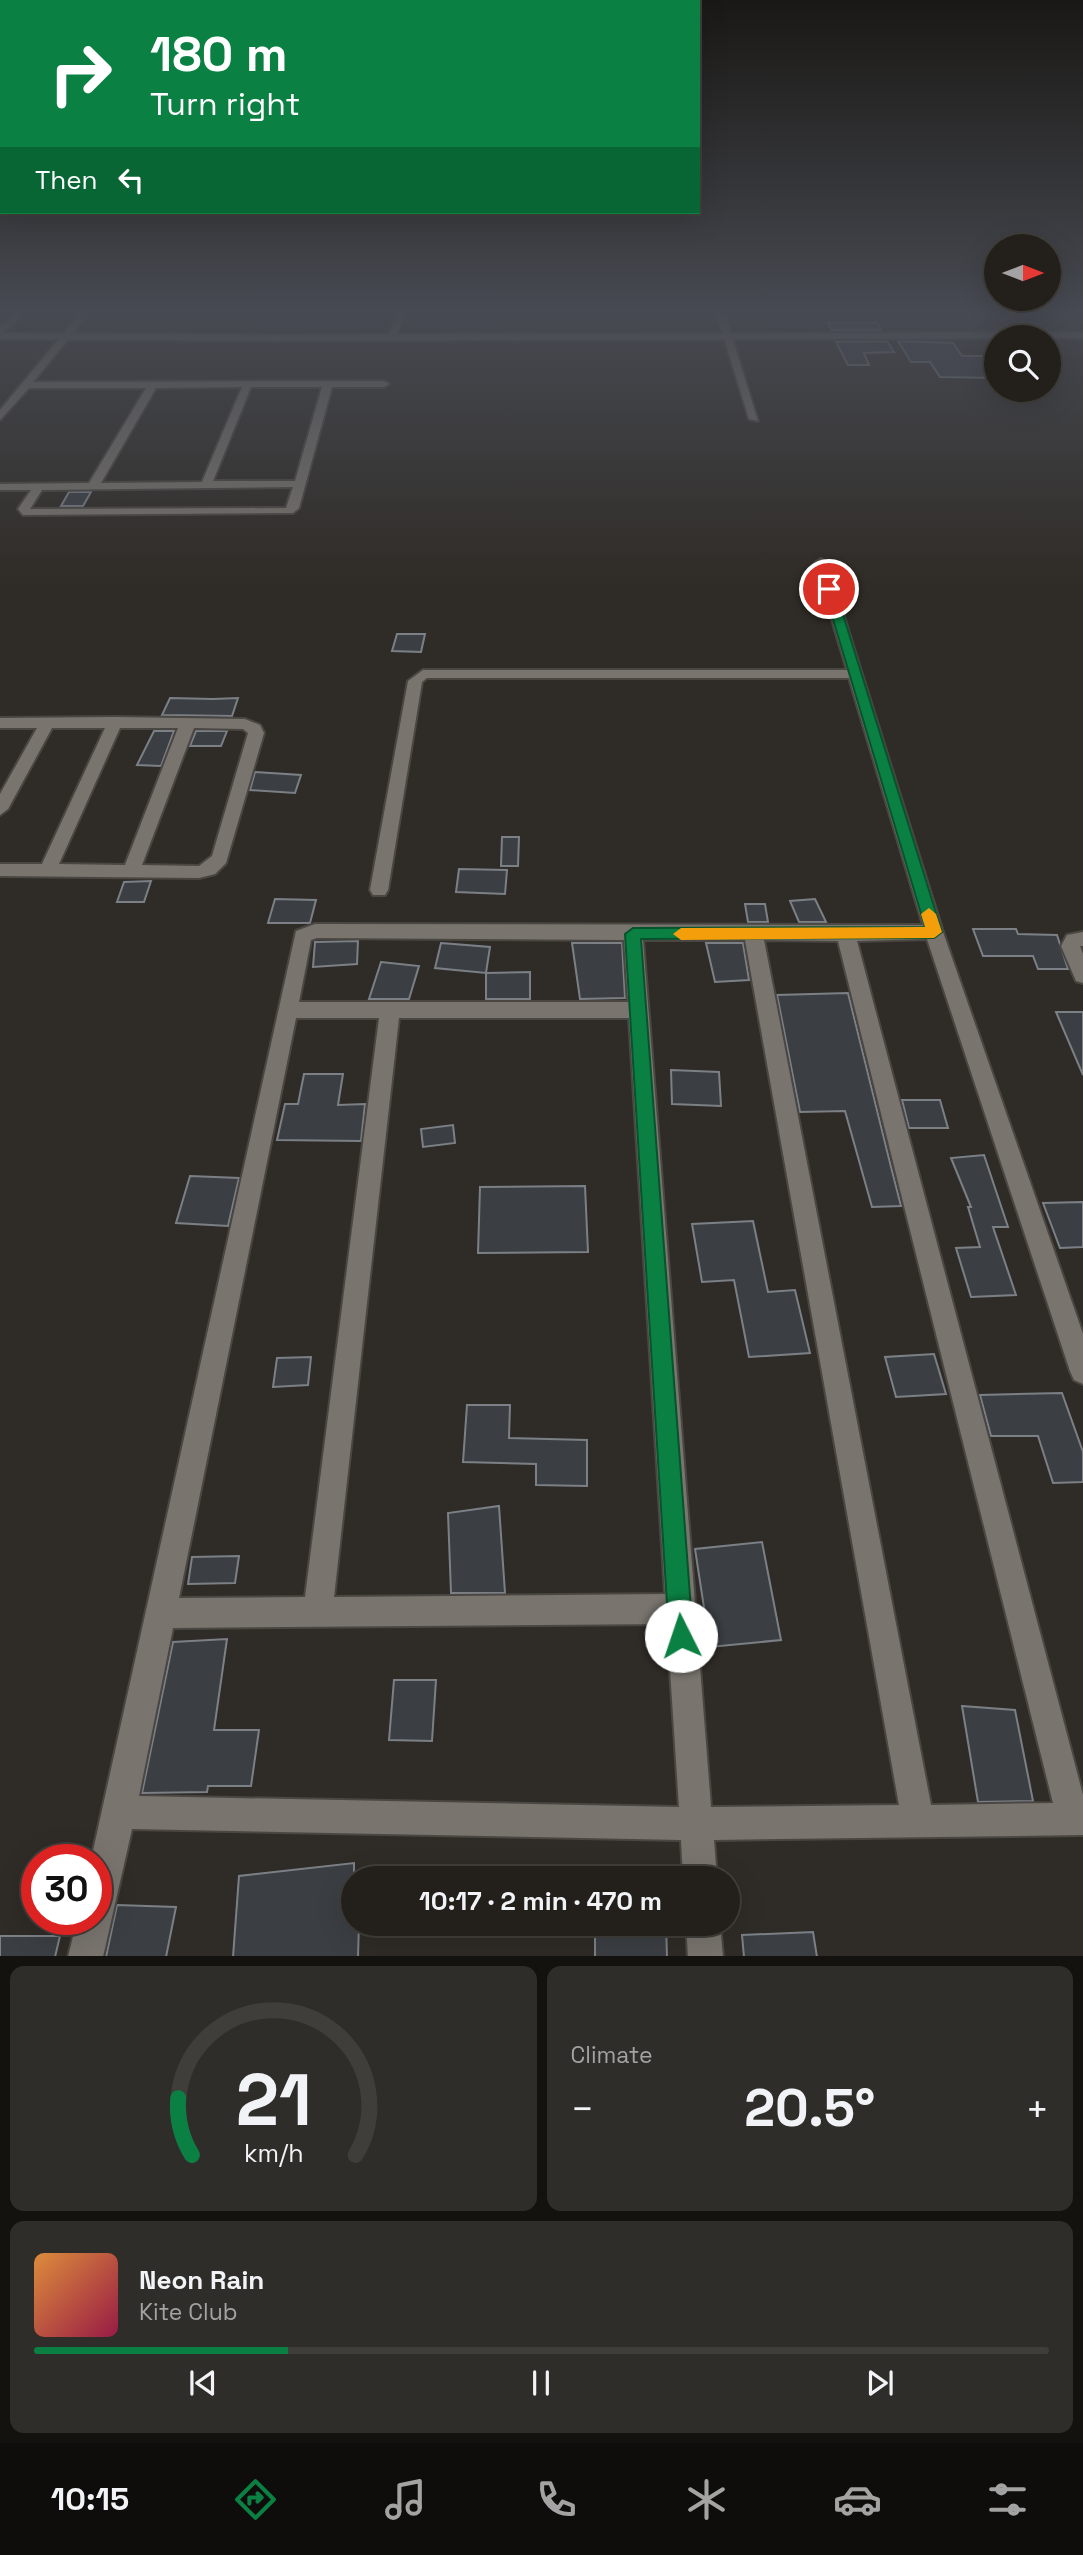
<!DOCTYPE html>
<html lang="en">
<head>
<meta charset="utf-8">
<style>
	body { margin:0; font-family:"Space Grotesk",sans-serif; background:#2f2d29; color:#f1f3f6; height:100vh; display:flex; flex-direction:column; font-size:26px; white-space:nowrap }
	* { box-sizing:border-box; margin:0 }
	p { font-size:23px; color:#a3a3a3 }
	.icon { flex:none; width:38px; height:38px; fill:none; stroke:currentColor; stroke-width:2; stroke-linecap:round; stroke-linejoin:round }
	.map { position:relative; height:1956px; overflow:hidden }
	.drawer { display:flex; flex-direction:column; gap:10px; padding:10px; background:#13120f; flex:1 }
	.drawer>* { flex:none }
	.hud { position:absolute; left:0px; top:0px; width:700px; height:214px; box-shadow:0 7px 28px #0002,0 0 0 2px #403e3b; background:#0b8043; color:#fff; overflow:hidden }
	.needle { width:46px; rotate:90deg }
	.buttons { position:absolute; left:984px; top:234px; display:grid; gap:14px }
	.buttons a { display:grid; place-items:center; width:77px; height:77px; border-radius:50%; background:#23201c; box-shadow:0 7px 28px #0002,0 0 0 2px #403e3b; font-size:35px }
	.speed { position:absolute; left:21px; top:1844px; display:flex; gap:14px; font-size:35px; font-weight:700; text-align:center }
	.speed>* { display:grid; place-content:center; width:91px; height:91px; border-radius:50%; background:#23201c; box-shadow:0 7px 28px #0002,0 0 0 2px #403e3b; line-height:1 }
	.speed .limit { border:10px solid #d22; background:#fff; color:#111 }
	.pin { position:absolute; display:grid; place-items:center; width:60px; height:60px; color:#fff; margin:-30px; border:4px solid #fff; border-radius:50%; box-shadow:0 2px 7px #0007 }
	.me { position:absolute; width:77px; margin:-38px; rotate:356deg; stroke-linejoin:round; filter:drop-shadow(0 0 5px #0008) }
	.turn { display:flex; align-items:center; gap:24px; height:147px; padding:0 35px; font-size:32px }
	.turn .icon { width:91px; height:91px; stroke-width:2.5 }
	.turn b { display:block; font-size:49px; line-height:60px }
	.then { display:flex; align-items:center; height:66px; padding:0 35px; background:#0003; gap:14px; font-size:26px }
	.big { font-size:52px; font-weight:700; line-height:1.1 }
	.drawer .widget { flex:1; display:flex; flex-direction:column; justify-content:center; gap:10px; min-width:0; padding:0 24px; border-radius:14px; background:#2f2d29 }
	.drawer .dial { align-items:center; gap:0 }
	.dial svg { height:182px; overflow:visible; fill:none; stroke:#403e3b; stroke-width:7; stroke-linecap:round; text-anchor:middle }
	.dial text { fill:#f1f3f6; stroke:none }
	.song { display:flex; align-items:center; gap:21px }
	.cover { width:84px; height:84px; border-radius:10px; background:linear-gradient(135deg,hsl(30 70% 55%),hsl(340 70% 35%)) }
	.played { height:7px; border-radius:4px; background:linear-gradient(90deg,#0b8043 25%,#403e3b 25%) }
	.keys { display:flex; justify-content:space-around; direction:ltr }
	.heat { display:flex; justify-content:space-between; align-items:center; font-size:38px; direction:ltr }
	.drawer .tiles { flex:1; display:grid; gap:10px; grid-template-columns:1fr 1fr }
	.widget:last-child { grid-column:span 2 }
	.trip { position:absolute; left:341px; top:1866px; width:399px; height:70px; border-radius:35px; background:#23201c; box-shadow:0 7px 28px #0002,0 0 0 2px #403e3b; font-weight:700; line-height:70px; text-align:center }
	.tab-bar { display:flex; height:112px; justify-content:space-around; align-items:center; background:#0e0d0b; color:#a3a3a3 }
	.tab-bar .icon { width:49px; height:49px }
	.tab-bar .selected { color:#0b8043 }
	.tab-bar b { font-size:32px; color:#f1f3f6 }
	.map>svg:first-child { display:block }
	.building { fill:#3b3f44; stroke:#7b8086; stroke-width:2 }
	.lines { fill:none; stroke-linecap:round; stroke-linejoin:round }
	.minor-casing { stroke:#4a4642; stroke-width:4 }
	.tertiary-casing { stroke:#4a4642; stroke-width:4 }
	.minor { fill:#79746e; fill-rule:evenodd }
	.tertiary { fill:#79746e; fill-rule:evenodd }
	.route { fill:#0b8043; stroke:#07532c; stroke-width:2 }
	.slow { fill:#f59e0b }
</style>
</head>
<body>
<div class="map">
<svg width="1083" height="1957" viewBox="0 0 1083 1957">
	<rect width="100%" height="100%" fill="#2f2b26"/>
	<!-- building -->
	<path class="building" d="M828 323H877L881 330H831Z
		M887 341 894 352 864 353 869 365H848L836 342Z
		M898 341 953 343 962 356H996V378L940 377 930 362H911Z
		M69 492H91L83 506H61Z
		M397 634H425L421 652 392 651Z
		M170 698 213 699 238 698 232 716 162 715Z
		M154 731H174L161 766 137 765Z
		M196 731H227L221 746H190Z
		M255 772 301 775 295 793 250 790Z
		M502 837H519L518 866H501Z
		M459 869 507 870 505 894 456 892Z
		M151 881 144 902H117L124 882Z
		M275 899 316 900 310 923H268Z
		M815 899 826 922H799L790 901Z
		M745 904H765L768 922H748Z
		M973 929H1016L1018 934 1057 935 1068 969H1038L1033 956H983Z
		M358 941 357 964 313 967 315 942Z
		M441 943 490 947 486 973 435 968Z
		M572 943H622L625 998 580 999Z
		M706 943H743L749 980 715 982Z
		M381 962 419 966 409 999H369Z
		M530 972V999H486V973Z
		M848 993 891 1167 901 1206 872 1207 845 1111 800 1112 777 995Z
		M1056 1012H1083V1075Z
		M671 1070 719 1072 721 1106 672 1104Z
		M304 1074H343L338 1105 365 1104 361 1141 277 1140 285 1104H298Z
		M902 1100H940L948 1128H909Z
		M453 1125 455 1143 423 1147 421 1129Z
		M984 1155 1008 1227H993L1016 1295 971 1297 956 1248 980 1247 968 1207H971L951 1158Z
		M190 1176 239 1178 228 1226 176 1223Z
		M585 1186 588 1252 478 1253 480 1187Z
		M1083 1202V1247L1060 1248 1043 1203Z
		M753 1221 768 1292 795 1290 810 1353 749 1357 734 1280 702 1282 692 1224Z
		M934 1354 946 1394 896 1397 885 1357Z
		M311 1357 308 1385 273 1387 277 1358Z
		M1062 1393 1083 1452V1482L1053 1483 1038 1436H991L980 1395Z
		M467 1405H510L509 1438 587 1440V1486L536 1485V1464L463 1462Z
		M499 1506 505 1593H451L448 1513Z
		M762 1542 781 1640 710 1647 695 1549Z
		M239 1556 235 1583 188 1584 192 1557Z
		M227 1639 214 1730H259L251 1786H208L207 1792 142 1793 173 1642Z
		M394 1680H436L432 1741 389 1740Z
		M962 1706 1015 1710 1033 1801 978 1802Z
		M354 1863V1923H359L358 1957H233L239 1876Z
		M117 1905 176 1907 166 1957H106Z
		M595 1923H666L667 1957H595Z
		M813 1932 817 1957H744L742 1935Z
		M0 1936H60L55 1957H0Z"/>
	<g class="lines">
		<!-- minor casing -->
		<g class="minor-casing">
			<path id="minor" d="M14 315H23L0 335V327Z
				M79 315H88L33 382 384 381 389 384 384 387H332L299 508 293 513 23 515 18 509 31 490H0V484L89 483 146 388H29L0 420V410ZM242 387 202 482 101 483 156 388ZM251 387H322L295 481H213ZM293 487 286 508 30 509 42 490Z
				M396 315H404L396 338 392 341 388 338Z
				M717 315H725L758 421 749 419Z
				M821 559 827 563 943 932 1083 1334V1384L1074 1380 1070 1371 927 939 857 941 1083 1795V1835L714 1840 717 1878H683L681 1840 132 1829 103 1957H68L77 1920H96V1860H91L296 931 315 924 923 925 849 678H427L422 682 388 890 385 895H373L370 890 408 681 423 670H847L815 563ZM317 938 624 940 628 1002H299L311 940ZM643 940H745L899 1805 711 1807ZM764 940 838 941 1053 1803 931 1805ZM296 1018H379L305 1597 179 1598ZM399 1018H629L665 1594 334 1597ZM667 1624 679 1807 139 1796 173 1628Z
				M115 717 245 719 260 725 264 733 226 863 215 874 199 878 0 876V864H42L105 728H52L8 809 0 815V794L37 728H0V718ZM120 728H178L125 865 59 864ZM194 728 243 729 248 733 212 856 199 866 142 865Z
				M1083 932V946H1080L1083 954V983L1076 981 1061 946 1067 935Z
				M686 1923H720L723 1957H688Z"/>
		</g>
		<!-- tertiary casing -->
		<g class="tertiary-casing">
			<path id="tertiary" d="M1083 332V338L274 341 0 339V333L274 335Z"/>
		</g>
		<!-- minor -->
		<use href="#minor" class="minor"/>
		<!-- tertiary -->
		<use href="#tertiary" class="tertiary"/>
	</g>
	<!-- sky -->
	<linearGradient id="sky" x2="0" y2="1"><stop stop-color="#1a1815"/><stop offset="0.53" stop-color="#474a52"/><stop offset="1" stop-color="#474a52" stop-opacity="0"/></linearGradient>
	<rect width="1083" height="589" fill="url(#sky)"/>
	<!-- route -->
	<path class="route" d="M825 587 835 589 942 932 934 938 641 939 693 1636 690 1645 681 1648 672 1645 669 1636 625 934 633 928 925 927 824 589Z"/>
	<!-- slow -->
	<path class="slow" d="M929 908 936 914 942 932 934 938 681 940 673 934 681 928 925 927 921 914Z"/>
</svg>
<div class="buttons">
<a><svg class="needle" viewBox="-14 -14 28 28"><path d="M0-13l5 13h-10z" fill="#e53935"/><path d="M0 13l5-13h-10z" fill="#a3a3a3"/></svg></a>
<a><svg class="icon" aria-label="search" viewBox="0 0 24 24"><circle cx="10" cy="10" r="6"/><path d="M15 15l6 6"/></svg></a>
</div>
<div class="speed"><div class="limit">30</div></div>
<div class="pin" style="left:829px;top:589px;background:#d93025"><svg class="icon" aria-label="arrive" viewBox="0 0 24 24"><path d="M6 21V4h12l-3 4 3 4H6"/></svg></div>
<svg class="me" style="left:681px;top:1636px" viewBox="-20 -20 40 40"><circle r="19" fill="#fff"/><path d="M0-13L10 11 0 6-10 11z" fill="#0b8043"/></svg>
<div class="trip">10:17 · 2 min · 470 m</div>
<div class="hud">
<div class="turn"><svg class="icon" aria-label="right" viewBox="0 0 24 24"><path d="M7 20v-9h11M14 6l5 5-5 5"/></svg><div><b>180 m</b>Turn right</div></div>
<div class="then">Then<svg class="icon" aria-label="left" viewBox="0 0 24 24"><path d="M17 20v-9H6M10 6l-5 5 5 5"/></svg></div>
</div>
</div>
<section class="drawer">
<div class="tiles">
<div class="widget dial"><svg viewBox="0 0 100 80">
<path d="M14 69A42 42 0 1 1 86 69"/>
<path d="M14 69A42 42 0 0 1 8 44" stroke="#0b8043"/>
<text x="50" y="56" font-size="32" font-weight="700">21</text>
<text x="50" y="72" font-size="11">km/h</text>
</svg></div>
<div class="widget"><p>Climate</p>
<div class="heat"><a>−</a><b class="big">20.5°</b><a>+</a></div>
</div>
<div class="widget">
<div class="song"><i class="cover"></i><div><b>Neon Rain</b><p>Kite Club</p></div></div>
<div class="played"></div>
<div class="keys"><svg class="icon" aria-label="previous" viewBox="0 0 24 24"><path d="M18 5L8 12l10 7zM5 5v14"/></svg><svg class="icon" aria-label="pause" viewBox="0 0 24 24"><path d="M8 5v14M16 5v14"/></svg><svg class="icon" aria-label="next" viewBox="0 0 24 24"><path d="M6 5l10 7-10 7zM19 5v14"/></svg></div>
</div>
</div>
</section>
<nav class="tab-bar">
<b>10:15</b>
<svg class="icon selected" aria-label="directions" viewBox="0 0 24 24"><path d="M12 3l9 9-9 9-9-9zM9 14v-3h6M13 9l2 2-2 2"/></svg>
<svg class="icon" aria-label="music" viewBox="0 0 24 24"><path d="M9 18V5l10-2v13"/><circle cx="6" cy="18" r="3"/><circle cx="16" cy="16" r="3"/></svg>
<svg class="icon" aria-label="phone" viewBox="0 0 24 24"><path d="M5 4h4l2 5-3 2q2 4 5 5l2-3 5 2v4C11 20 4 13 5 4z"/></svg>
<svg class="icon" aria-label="climate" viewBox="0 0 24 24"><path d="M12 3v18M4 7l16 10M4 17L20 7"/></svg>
<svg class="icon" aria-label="car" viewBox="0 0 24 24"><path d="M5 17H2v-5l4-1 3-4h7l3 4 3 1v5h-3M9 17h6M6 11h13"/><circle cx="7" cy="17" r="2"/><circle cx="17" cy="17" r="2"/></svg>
<svg class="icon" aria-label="filters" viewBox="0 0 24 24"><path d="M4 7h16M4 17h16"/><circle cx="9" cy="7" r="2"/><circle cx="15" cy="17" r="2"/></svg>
</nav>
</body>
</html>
